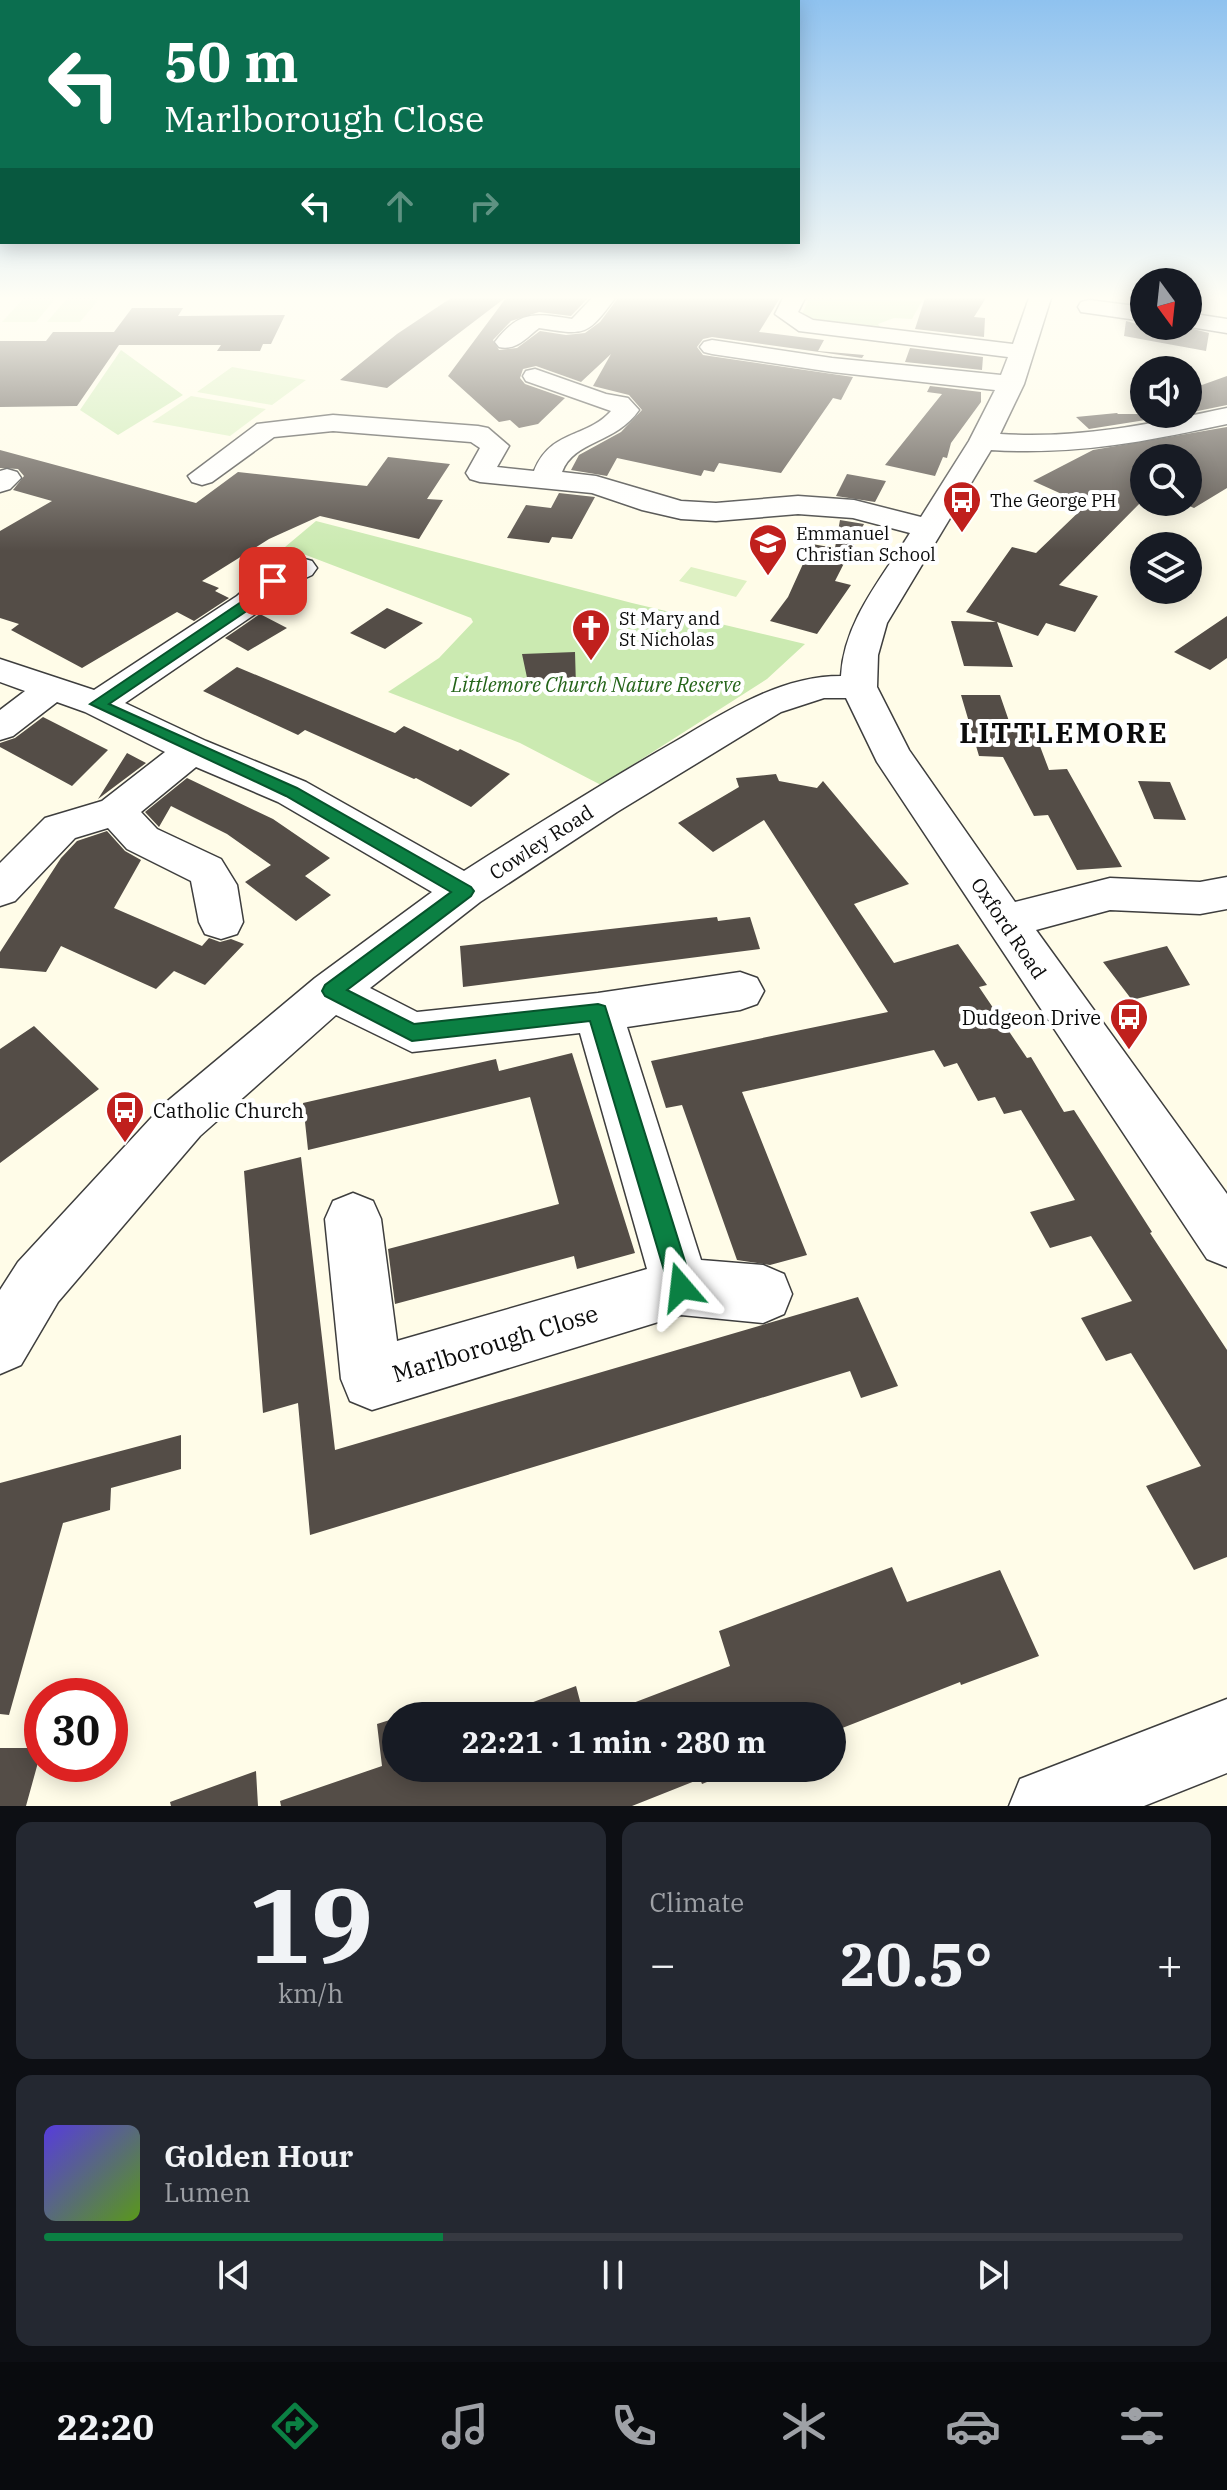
<!DOCTYPE html>
<html lang="en">
<head>
<meta charset="utf-8">
<style>
	body { margin:0; font-family:"IBM Plex Serif",serif; background:#242831; color:#f1f3f6; height:100vh; display:flex; flex-direction:column; font-size:30px; white-space:nowrap }
	* { box-sizing:border-box; margin:0 }
	p { font-size:26px; color:#9ea1a6 }
	.icon { flex:none; width:44px; height:44px; fill:none; stroke:currentColor; stroke-width:2; stroke-linecap:round; stroke-linejoin:round }
	.map { position:relative; height:1806px; overflow:hidden }
	.panel { display:flex; flex-direction:column; gap:16px; padding:16px; background:#0d0f14; flex:1 }
	.panel>* { flex:none }
	.banner { position:absolute; left:0px; top:0px; width:800px; height:244px; box-shadow:0 4px 20px #0003; background:#0b6e4f; color:#fff; overflow:hidden }
	.needle { width:52px; rotate:165deg }
	.buttons { position:absolute; left:1130px; top:268px; display:grid; gap:16px }
	.buttons a { display:grid; place-items:center; width:72px; height:72px; border-radius:50%; background:#171b24; box-shadow:0 4px 20px #0003; font-size:40px }
	.speed { position:absolute; left:24px; top:1678px; display:flex; gap:16px; font-size:40px; font-weight:700; text-align:center }
	.speed>* { display:grid; place-content:center; width:104px; height:104px; border-radius:50%; background:#171b24; box-shadow:0 4px 20px #0003; line-height:1 }
	.speed .limit { border:12px solid #d22; background:#fff; color:#111 }
	.pin { position:absolute; display:grid; place-items:center; width:68px; height:68px; color:#fff; margin:-34px; border-radius:16px; box-shadow:0 4px 12px #0006 }
	.me { position:absolute; width:88px; margin:-44px; rotate:343deg; stroke-linejoin:round; filter:drop-shadow(0 0 6px #0008) }
	.turn { display:flex; align-items:center; gap:28px; height:168px; padding:0 32px; font-size:36px }
	.turn .icon { width:104px; height:104px; stroke-width:2.5 }
	.turn b { display:block; font-size:56px; line-height:68px }
	.lanes { display:flex; align-items:center; height:76px; padding:0 32px; background:#0003; justify-content:center; gap:40px; direction:ltr }
	.lanes .off { opacity:.35 }
	.big { font-size:60px; font-weight:700; line-height:1.1 }
	.panel .widget { flex:1; display:flex; flex-direction:column; justify-content:center; gap:12px; min-width:0; padding:0 28px; border-radius:16px; background:#242831 }
	.panel .dial { align-items:center; gap:0 }
	.dial b { font-size:104px; line-height:1 }
	.song { display:flex; align-items:center; gap:24px }
	.cover { width:96px; height:96px; border-radius:12px; background:linear-gradient(135deg,hsl(250 70% 55%),hsl(90 70% 35%)) }
	.played { height:8px; border-radius:4px; background:linear-gradient(90deg,#0b8043 35%,#363941 35%) }
	.keys { display:flex; justify-content:space-around; direction:ltr }
	.heat { display:flex; justify-content:space-between; align-items:center; font-size:44px; direction:ltr }
	.panel .tiles { flex:1; display:grid; gap:16px; grid-template-columns:1fr 1fr }
	.widget:last-child { grid-column:span 2 }
	.trip { position:absolute; left:382px; top:1702px; width:464px; height:80px; border-radius:40px; background:#171b24; box-shadow:0 4px 20px #0003; font-weight:700; line-height:80px; text-align:center }
	.tabs { display:flex; height:128px; justify-content:space-around; align-items:center; background:#090b0e; color:#9ea1a6 }
	.tabs .icon { width:56px; height:56px }
	.tabs .current { color:#0b8043 }
	.tabs b { font-size:36px; color:#f1f3f6 }
	.map>svg:first-child { display:block }
	.green { fill:#cbeab1 }
	.pitch { fill:#def1c3 }
	.building { fill:#544d47 }
	.lines { fill:none; stroke-linecap:round; stroke-linejoin:round }
	.minor-casing { stroke:#3e3e3e; stroke-width:3 }
	.minor { fill:#fff; fill-rule:evenodd }
	.route { fill:#0b8043; stroke:#07532c; stroke-width:2 }
	.labels { text-anchor:middle; dominant-baseline:central; stroke-width:8; stroke-linejoin:round; paint-order:stroke }
	.far-poi-label { font-size:18px; fill:#0b0b0b; stroke:#fff; text-anchor:start }
	.park-label { font-size:20px; font-style:italic; fill:#246419; stroke:#fff }
	.street-label { font-size:20px; fill:#0b0b0b; stroke:#fff }
	.poi-label { font-size:20px; fill:#0b0b0b; stroke:#fff; text-anchor:end }
	.near-street-label { font-size:24px; fill:#0b0b0b; stroke:#fff }
	.district-label { font-size:28px; font-weight:bold; letter-spacing:2px; fill:#0b0b0b; stroke:#fff }
</style>
</head>
<body>
<div class="map">
<svg width="1227" height="1806" viewBox="0 0 1227 1806">
	<rect width="100%" height="100%" fill="#fffce8"/>
	<!-- green -->
	<path class="green" d="M802 298 922 301 912 319 894 318 878 324 883 331 808 319 802 314 808 301Z
		M121 350 183 395 118 435 80 410Z
		M316 521 632 603 805 644 767 679 601 785 520 743 388 692 439 658 473 622 471 618 285 547Z"/>
	<!-- pitch -->
	<path class="pitch" d="M24 298H56L36 322H2Z
		M67 298H100L80 322H47Z
		M232 367 306 380 272 405 197 392Z
		M191 396 266 409 230 436 152 422Z
		M691 567 747 581 736 597 679 581Z"/>
	<!-- building -->
	<path class="building" d="M451 298H505L387 388 340 380 397 334Z
		M506 298H588L571 316 539 312 511 321 493 340 499 350 517 348 540 331 566 335 585 333 600 322 618 298H780L759 332 824 340 818 351 864 355 862 358 712 337 703 339 697 347 703 355 853 377 841 400 833 398 781 473 719 463 714 472 704 470 701 476 617 458 607 476 571 470 579 455 621 432 642 410 629 395 593 386 611 354 581 382 536 366 523 369 520 378 525 384 565 398 538 424 519 428 510 420 499 422 448 376Z
		M925 298H986L974 317 985 318 984 337 915 329Z
		M132 308H183L178 316 285 315 271 344H263L260 351H217L221 345H119L77 406 0 407V341H46L53 332H114Z
		M1126 321 1144 326H1181L1209 333 1206 351 1124 336Z
		M910 348 983 357 982 370 905 362Z
		M1227 376V405L1188 413V390Z
		M930 386 981 392V402L951 443 947 458 943 457 935 476 885 465 942 394 927 392Z
		M1117 413 1118 414H1183L1089 429 1076 417Z
		M1227 427V488L1194 508 1180 502H1188V458H1144V499L1059 585 1098 596 1075 632 1046 623 1038 636 997 622 1013 667 964 666 951 621 996 622 966 612 1012 547 1036 553 1086 505 1033 481 1093 450Z
		M0 450 196 503 238 472 367 486 388 457 450 464 427 499 443 500 419 539 320 516 269 539 202 581 219 588 215 591 229 598 194 621 177 612 82 668 11 630 19 624 0 618V531L52 501 13 490 24 476 18 469 0 468Z
		M847 474 886 481 875 502 836 496Z
		M559 493 595 497 572 539 552 537 549 543 507 538 526 505 551 508Z
		M840 520 864 524 835 581 851 585 817 634 770 621 788 597 812 544 835 548Z
		M387 608 423 623 385 649 350 633Z
		M260 614 287 628 248 651 225 638Z
		M1227 616V658L1210 670 1174 652Z
		M575 652 576 687H529L522 654Z
		M237 667 395 733 404 726 458 751 460 749 510 774 471 807 416 778 414 779 305 730 298 735 203 691Z
		M961 695H1000L1010 724 1032 725 1049 770 1067 769 1122 867 1077 870 1048 815 1034 816 1003 757 979 756Z
		M43 717 108 750 72 786 0 747V743L15 738Z
		M127 753 146 763 98 799Z
		M776 774 779 781 817 788 823 781 909 884 854 904 894 963 958 944 987 985 979 987 1027 1058 1031 1057 1064 1112 1074 1110 1152 1232 1150 1233 1227 1350V1557L1194 1570 1146 1486 1201 1466 1131 1353 1106 1361 1081 1318 1132 1301 1091 1236 1050 1248 1030 1212 1075 1200 1021 1110 1004 1114 995 1097 978 1101 957 1063 944 1067 934 1050 742 1092 807 1255 770 1265 737 1260 682 1105 666 1108 651 1061 888 1012 764 820 713 852 678 823 739 787 736 778Z
		M187 778 273 819 330 858 305 876 331 895 296 921 245 882 271 865 227 834 171 806 159 827 145 812Z
		M1138 781 1170 782 1186 820 1154 819Z
		M107 831 125 851 141 860 114 908 202 946 209 938 220 942 231 939 244 944 205 985 174 971 156 989 61 946 46 972 0 968V952L61 858 77 841Z
		M717 917 718 921 750 917 760 949 463 987 460 946Z
		M1167 946 1190 985 1132 1000 1103 962Z
		M34 1026 99 1089 0 1163V1049Z
		M572 1053 635 1253 577 1269 574 1256 395 1304 388 1249 559 1204 530 1097 308 1150 303 1103 496 1059 499 1071Z
		M301 1157 335 1450 858 1297 898 1386 861 1398 850 1371 310 1535 298 1403 263 1413 244 1171Z
		M181 1435V1469L111 1488 110 1510 63 1523 9 1715 0 1714V1483Z
		M892 1567 907 1602 1000 1570 1039 1656 961 1685 960 1682 832 1732V1716H599L730 1666 719 1631Z
		M576 1686 584 1716H522L520 1707Z
		M396 1718V1768H436L437 1776 459 1768H742L702 1784 700 1779 632 1806H281L280 1801 382 1766 377 1724Z
		M0 1748H42L26 1806H0Z
		M256 1771 258 1806H171L170 1802Z"/>
	<g class="lines">
		<!-- minor casing -->
		<g class="minor-casing">
			<path id="minor" d="M592 298H615C587 337 584 335 539 328 526 338 516 351 499 347L495 342C520 309 537 314 572 319Z
				M783 298H805L798 312 813 320 1013 344 1029 298H1051L1024 384 1000 434C1079 439 1151 424 1227 408V424C1143 442 1078 455 991 450L887 623 878 655 877 687 909 750 1015 902 1110 878 1200 882 1227 877V909L1200 914 1110 910 1036 930 1227 1194V1267L1207 1259 877 762 846 698H824L781 712 617 812 480 902 370 988 417 1012 598 993 740 972 757 978 764 991 757 1004 740 1010 627 1027 701 1260 763 1265 784 1274 792 1294 784 1314 763 1323 681 1315 372 1410 350 1401 341 1379 325 1219 333 1201 353 1193 373 1201 381 1219 397 1341 647 1269 580 1033 412 1052 336 1015 200 1136 58 1302 21 1365 0 1374V1290L18 1262 164 1104 315 978 432 892 278 802 196 767 141 812 157 829 221 859 237 885 243 922 237 934 221 939 205 934 199 922 191 881 127 849 108 828 75 838 15 901 0 906V863L45 818 102 801 165 752 85 712 57 702 13 736 0 740V710L25 691 0 682V659L94 690 237 596 262 574 290 561 301 558 312 561 317 568 312 575 284 588 261 610 125 703 206 741 306 782 464 871C528 830 592 790 657 752 714 720 773 676 841 676 844 621 882 578 910 533L853 518 798 514 716 521 681 519 642 510 592 493 480 482 470 479 466 473 480 448 471 442 333 431 274 437 212 482 202 485 192 482 188 476 257 424 333 415 478 426 488 428 509 446 497 467 534 471C551 429 586 439 611 411L526 381 523 376 526 371 535 369 606 394 628 398 639 410C616 444 574 440 562 472L596 476 681 501 716 503 798 496 854 500 921 517 969 441 995 390 832 372 712 354 704 352 700 347 704 342 712 340 832 358 1001 375 1008 357 799 331 775 314Z
				M1089 300 1144 307V321L1081 312 1078 307 1081 302Z
				M1188 313 1227 319V333L1184 326H1188Z
				M7 469 17 472 21 478 10 489 0 492V471Z
				M1227 1699V1773L1144 1806H1009L1020 1779Z"/>
		</g>
		<!-- minor -->
		<use href="#minor" class="minor"/>
	</g>
	<!-- sky -->
	<linearGradient id="sky" x2="0" y2="1"><stop stop-color="#8fc2ef"/><stop offset="0.54" stop-color="#fffef5"/><stop offset="1" stop-color="#fffef5" stop-opacity="0"/></linearGradient>
	<rect width="1227" height="551" fill="url(#sky)"/>
	<!-- route -->
	<path class="route" d="M268 579 280 581 254 606 109 704 297 788 471 887 474 891 471 896 347 990 414 1024 598 1004 605 1006 693 1287 689 1296 681 1299 672 1296 669 1287 590 1021 412 1041 325 996 322 991 325 985 451 892 286 796 90 704 244 600Z"/>
	<!-- icons -->
	<defs>
		<g id="bus-pin" transform="scale(2)"><path d="M0 17L-7.5 6A9.5 9.5 0 1 1 7.5 6Z" fill="#c0201d" stroke="#fff"/><path d="M-5-6H5V4H4V6H2V4H-2V6H-4V4H-5ZM-3.5-4V0h7V-4ZM-3.5 1.2v1.5H-2V1.2ZM2 1.2v1.5H3.5V1.2Z" fill="#fff"/></g>
		<g id="school-pin" transform="scale(2)"><path d="M0 17L-7.5 6A9.5 9.5 0 1 1 7.5 6Z" fill="#c0201d" stroke="#fff"/><path d="M0-5L7-2L0 1L-7-2ZM-4 1L0 2.5L4 1V4Q0 6-4 4Z" fill="#fff"/></g>
		<g id="church-pin" transform="scale(2)"><path d="M0 17L-7.5 6A9.5 9.5 0 1 1 7.5 6Z" fill="#c0201d" stroke="#fff"/><path d="M-1.2-6h2.4v3.5h3.3v2.4h-3.3V6h-2.4V-.1h-3.3v-2.4h3.3Z" fill="#fff"/></g>
	</defs>
	<g fill-rule="evenodd">
		<use href="#bus-pin" x="962" y="500"/>
		<use href="#school-pin" x="768" y="543"/>
		<use href="#church-pin" x="591" y="628"/>
		<use href="#bus-pin" x="1129" y="1017"/>
		<use href="#bus-pin" x="125" y="1110"/>
	</g>
	<g class="labels">
		<!-- far-poi labels -->
		<g class="far-poi-label">
			<text x="990" y="500">The George PH</text>
			<text x="796" y="533">Emmanuel<tspan x="796" dy="21">Christian School</tspan></text>
			<text x="619" y="618">St Mary and<tspan x="619" dy="21">St Nicholas</tspan></text>
		</g>
		<!-- park labels -->
		<g class="park-label">
			<text x="596" y="684">Littlemore Church Nature Reserve</text>
		</g>
		<!-- street labels -->
		<g class="street-label">
			<text transform="translate(541 842) rotate(-33)">Cowley Road</text>
			<text transform="translate(1009 928) rotate(56)">Oxford Road</text>
		</g>
		<!-- poi labels -->
		<g class="poi-label">
			<text x="1101" y="1017">Dudgeon Drive</text>
			<text x="153" y="1110" text-anchor="start">Catholic Church</text>
		</g>
		<!-- near-street labels -->
		<g class="near-street-label">
			<text transform="translate(495 1343) rotate(-17)">Marlborough Close</text>
		</g>
		<!-- district labels -->
		<g class="district-label">
			<text x="1064" y="732">LITTLEMORE</text>
		</g>
	</g>
</svg>
<div class="buttons">
<a><svg class="needle" viewBox="-14 -14 28 28"><path d="M0-13l5 13h-10z" fill="#e53935"/><path d="M0 13l5-13h-10z" fill="#9ea1a6"/></svg></a>
<a><svg class="icon" aria-label="sound" viewBox="0 0 24 24"><path d="M4 9h4l5-4v14l-5-4H4zM17 9q2 3 0 6"/></svg></a>
<a><svg class="icon" aria-label="search" viewBox="0 0 24 24"><circle cx="10" cy="10" r="6"/><path d="M15 15l6 6"/></svg></a>
<a><svg class="icon" aria-label="layers" viewBox="0 0 24 24"><path d="M12 4l9 5-9 5-9-5zM3 14l9 5 9-5"/></svg></a>
</div>
<div class="speed"><div class="limit">30</div></div>
<div class="pin" style="left:273px;top:581px;background:#d93025"><svg class="icon" aria-label="arrive" viewBox="0 0 24 24"><path d="M6 21V4h12l-3 4 3 4H6"/></svg></div>
<svg class="me" style="left:681px;top:1287px" viewBox="-20 -20 40 40"><path d="M0-17L14 15 0 8-14 15z" fill="#0b8043" stroke="#fff" stroke-width="4"/></svg>
<div class="trip">22:21 · 1 min · 280 m</div>
<div class="banner">
<div class="turn"><svg class="icon" aria-label="left" viewBox="0 0 24 24"><path d="M17 20v-9H6M10 6l-5 5 5 5"/></svg><div><b>50 m</b>Marlborough Close</div></div>
<div class="lanes"><svg class="icon" aria-label="left" viewBox="0 0 24 24"><path d="M17 20v-9H6M10 6l-5 5 5 5"/></svg><svg class="icon off" aria-label="ahead" viewBox="0 0 24 24"><path d="M12 20V5M6 11l6-6 6 6"/></svg><svg class="icon off" aria-label="right" viewBox="0 0 24 24"><path d="M7 20v-9h11M14 6l5 5-5 5"/></svg></div>
</div>
</div>
<section class="panel">
<div class="tiles">
<div class="widget dial"><b>19</b><p>km/h</p></div>
<div class="widget"><p>Climate</p>
<div class="heat"><a>−</a><b class="big">20.5°</b><a>+</a></div>
</div>
<div class="widget">
<div class="song"><i class="cover"></i><div><b>Golden Hour</b><p>Lumen</p></div></div>
<div class="played"></div>
<div class="keys"><svg class="icon" aria-label="previous" viewBox="0 0 24 24"><path d="M18 5L8 12l10 7zM5 5v14"/></svg><svg class="icon" aria-label="pause" viewBox="0 0 24 24"><path d="M8 5v14M16 5v14"/></svg><svg class="icon" aria-label="next" viewBox="0 0 24 24"><path d="M6 5l10 7-10 7zM19 5v14"/></svg></div>
</div>
</div>
</section>
<nav class="tabs">
<b>22:20</b>
<svg class="icon current" aria-label="directions" viewBox="0 0 24 24"><path d="M12 3l9 9-9 9-9-9zM9 14v-3h6M13 9l2 2-2 2"/></svg>
<svg class="icon" aria-label="music" viewBox="0 0 24 24"><path d="M9 18V5l10-2v13"/><circle cx="6" cy="18" r="3"/><circle cx="16" cy="16" r="3"/></svg>
<svg class="icon" aria-label="phone" viewBox="0 0 24 24"><path d="M5 4h4l2 5-3 2q2 4 5 5l2-3 5 2v4C11 20 4 13 5 4z"/></svg>
<svg class="icon" aria-label="climate" viewBox="0 0 24 24"><path d="M12 3v18M4 7l16 10M4 17L20 7"/></svg>
<svg class="icon" aria-label="car" viewBox="0 0 24 24"><path d="M5 17H2v-5l4-1 3-4h7l3 4 3 1v5h-3M9 17h6M6 11h13"/><circle cx="7" cy="17" r="2"/><circle cx="17" cy="17" r="2"/></svg>
<svg class="icon" aria-label="filters" viewBox="0 0 24 24"><path d="M4 7h16M4 17h16"/><circle cx="9" cy="7" r="2"/><circle cx="15" cy="17" r="2"/></svg>
</nav>
</body>
</html>
